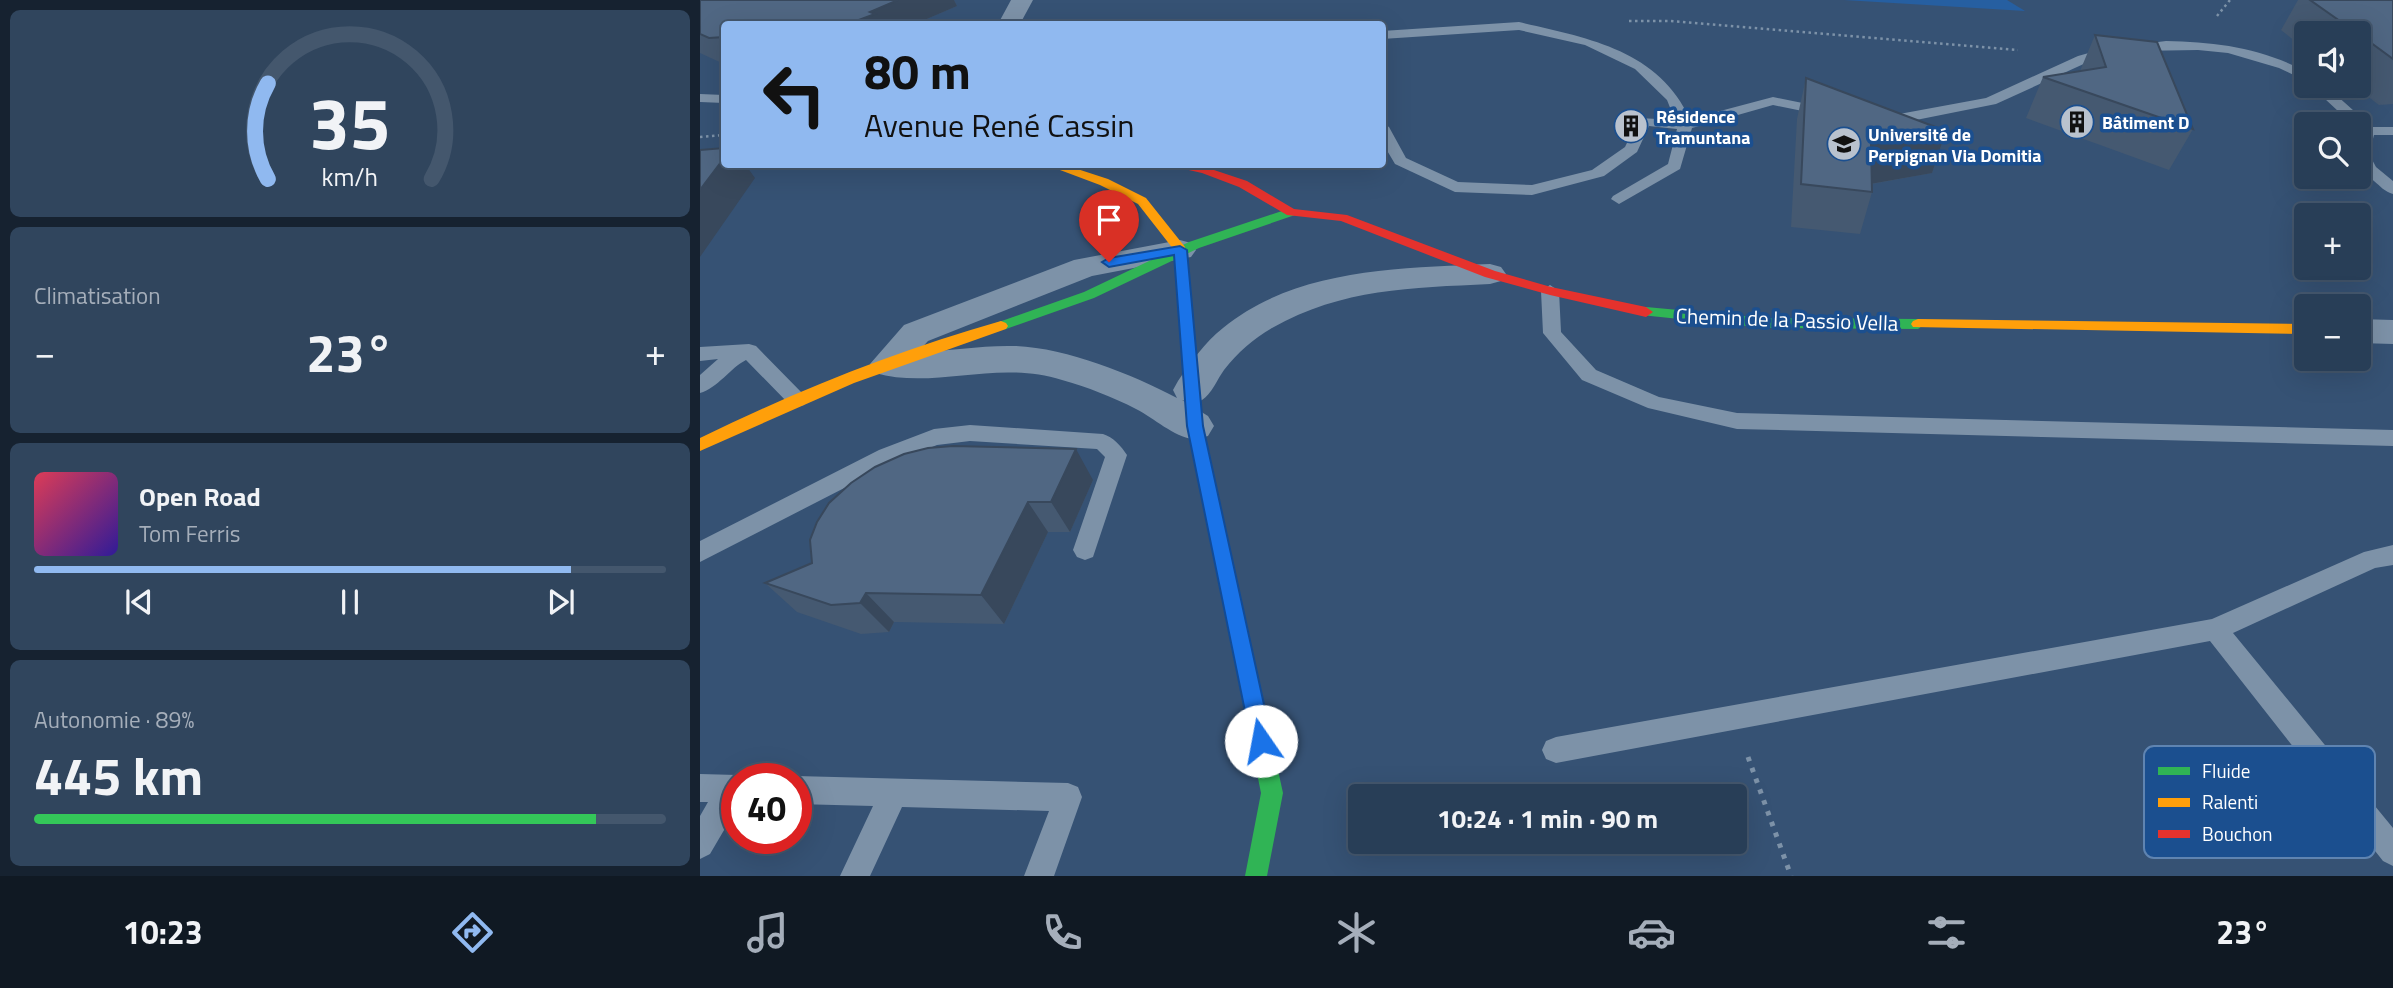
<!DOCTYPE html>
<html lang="fr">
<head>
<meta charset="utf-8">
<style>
	body { margin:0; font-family:"Titillium Web",sans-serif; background:#30455d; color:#f1f3f6; height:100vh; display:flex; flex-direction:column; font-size:26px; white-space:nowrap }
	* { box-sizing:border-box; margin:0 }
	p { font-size:23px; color:#a5aeba }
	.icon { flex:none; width:38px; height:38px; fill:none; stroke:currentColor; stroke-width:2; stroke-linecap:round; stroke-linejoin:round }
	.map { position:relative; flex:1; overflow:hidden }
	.panel { display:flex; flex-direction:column; gap:10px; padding:10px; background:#162230; width:700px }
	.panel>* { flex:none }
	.guide { position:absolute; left:21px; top:21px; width:665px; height:147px; border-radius:7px; box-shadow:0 7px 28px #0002,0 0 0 2px #44576d; background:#90b9f0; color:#111; overflow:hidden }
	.controls { position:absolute; left:1594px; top:21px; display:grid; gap:14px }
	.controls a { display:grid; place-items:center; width:77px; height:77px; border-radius:7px; background:#283e57; box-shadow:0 7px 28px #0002,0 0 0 2px #44576d; font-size:35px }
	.speed { position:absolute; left:21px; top:763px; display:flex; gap:14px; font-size:35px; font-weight:700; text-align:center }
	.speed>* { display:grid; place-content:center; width:91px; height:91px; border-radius:50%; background:#283e57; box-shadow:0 7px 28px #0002,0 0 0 2px #44576d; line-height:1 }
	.speed .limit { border:10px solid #d22; background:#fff; color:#111 }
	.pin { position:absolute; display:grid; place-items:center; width:60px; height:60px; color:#fff; margin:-72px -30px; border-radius:50% 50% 50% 0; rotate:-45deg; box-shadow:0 0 7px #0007 }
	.pin .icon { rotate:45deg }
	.me { position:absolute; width:77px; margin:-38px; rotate:348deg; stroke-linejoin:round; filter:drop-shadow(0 0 5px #0008) }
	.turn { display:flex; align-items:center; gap:24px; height:147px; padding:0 28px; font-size:32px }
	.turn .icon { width:91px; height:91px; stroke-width:2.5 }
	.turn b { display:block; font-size:49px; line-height:60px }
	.big { font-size:52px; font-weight:700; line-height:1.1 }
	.panel .card { flex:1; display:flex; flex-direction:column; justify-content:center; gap:10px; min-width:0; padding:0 24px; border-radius:10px; background:#30455d }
	.panel .dial { align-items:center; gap:0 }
	.dial svg { height:182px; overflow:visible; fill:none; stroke:#44576d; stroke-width:7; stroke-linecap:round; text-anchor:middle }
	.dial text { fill:#f1f3f6; stroke:none }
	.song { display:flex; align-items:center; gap:21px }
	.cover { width:84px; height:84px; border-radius:10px; background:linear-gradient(135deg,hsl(350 70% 55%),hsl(250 70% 35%)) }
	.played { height:7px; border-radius:4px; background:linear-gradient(90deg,#90b9f0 85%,#44576d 85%) }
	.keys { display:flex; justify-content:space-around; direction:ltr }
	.heat { display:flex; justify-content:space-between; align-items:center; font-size:38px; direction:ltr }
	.charge { height:10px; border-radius:5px; background:linear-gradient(90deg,#34c759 89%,#44576d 0) }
	.trip { position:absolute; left:648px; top:784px; width:399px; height:70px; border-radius:7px; background:#283e57; box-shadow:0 7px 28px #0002,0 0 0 2px #44576d; font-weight:700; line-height:70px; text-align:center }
	.tab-bar { display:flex; height:112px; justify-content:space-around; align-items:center; background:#101923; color:#a5aeba }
	.tab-bar .icon { width:49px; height:49px }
	.tab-bar .on { color:#90b9f0 }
	.tab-bar b { font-size:32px; color:#f1f3f6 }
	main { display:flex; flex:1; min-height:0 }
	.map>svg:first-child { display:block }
	.green { fill:#265fa1 }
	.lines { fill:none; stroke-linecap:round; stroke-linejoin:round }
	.path-far1 { stroke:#7d92a8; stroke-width:2.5; stroke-dasharray:2.5 3.5; stroke-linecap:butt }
	.path { stroke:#7d92a8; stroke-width:5; stroke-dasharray:4.5 7; stroke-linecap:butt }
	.lane { fill:#7d92a8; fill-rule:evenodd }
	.street { fill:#7d92a8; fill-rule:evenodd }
	.fast { fill:#30b455; fill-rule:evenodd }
	.slow { fill:#ff9f0a; fill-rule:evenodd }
	.jam { fill:#e5322d; fill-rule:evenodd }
	.wall { fill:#455971 }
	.shaded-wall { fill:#38485c }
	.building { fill:#506783; stroke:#38485c; stroke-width:2 }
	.route { fill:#1a73e8; stroke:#114b97; stroke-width:2 }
	.labels { text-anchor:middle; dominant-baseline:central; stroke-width:7; stroke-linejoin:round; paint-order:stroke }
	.far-poi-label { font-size:18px; font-weight:bold; fill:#fff; stroke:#1b4f8f; text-anchor:start }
	.street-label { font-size:21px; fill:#fff; stroke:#1b4f8f }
	.key { fill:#1b4f8f; stroke:#5f84b1; stroke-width:2 }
	.key-label { font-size:19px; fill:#fff }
</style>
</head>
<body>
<main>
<section class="panel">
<div class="card dial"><svg viewBox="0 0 100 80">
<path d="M14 69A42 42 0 1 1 86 69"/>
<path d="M14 69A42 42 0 0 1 14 27" stroke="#90b9f0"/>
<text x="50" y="56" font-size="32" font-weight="700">35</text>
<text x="50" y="72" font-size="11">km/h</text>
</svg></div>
<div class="card"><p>Climatisation</p>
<div class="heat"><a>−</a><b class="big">23°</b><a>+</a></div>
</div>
<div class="card">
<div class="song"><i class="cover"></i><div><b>Open Road</b><p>Tom Ferris</p></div></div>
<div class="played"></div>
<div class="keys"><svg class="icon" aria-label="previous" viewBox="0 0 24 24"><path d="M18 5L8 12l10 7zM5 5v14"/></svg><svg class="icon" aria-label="pause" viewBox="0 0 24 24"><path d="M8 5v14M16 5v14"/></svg><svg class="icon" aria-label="next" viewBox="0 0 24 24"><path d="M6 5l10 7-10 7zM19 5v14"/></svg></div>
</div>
<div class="card"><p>Autonomie · 89%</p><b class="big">445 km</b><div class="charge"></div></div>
</section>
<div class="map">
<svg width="1693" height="876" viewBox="0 0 1693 876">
	<rect width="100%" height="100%" fill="#365274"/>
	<!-- green -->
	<path class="green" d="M1144 0H1307L1325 11Z"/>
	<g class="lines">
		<!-- path-far1 -->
		<path class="path-far1" d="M1517 16 1530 0
			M929 21H971L1318 50
			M0 137 24 135"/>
		<!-- path -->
		<path class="path" d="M1048 757 1091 876"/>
		<!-- lane -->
		<path class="lane" d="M819 22C887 38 958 49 990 119L1073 97 1132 109 1134 112 1127 116 1073 105 992 128 980 169 919 204 911 199 913 196 968 164 977 129 949 126 937 152 904 176 832 195 755 192 695 164 682 142V123L689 127 706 158 758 182 832 185 892 170 925 147 939 118 975 120 967 100 935 69 885 45 819 30 682 39V31Z
			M1466 41C1516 42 1563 48 1606 72V81L1579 68 1528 53 1498 50 1436 51 1388 62 1296 104 1191 125 1178 124 1176 121 1183 117 1286 98 1378 56 1403 49Z
			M1611 86H1626L1672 127H1693V135H1674L1669 154 1676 167 1693 181V194C1685 192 1680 186 1674 181 1653 164 1659 148 1659 124H1652Z
			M0 94 24 95V103L0 102Z
			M850 285 859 291 861 332 896 370 959 397 1037 413 1693 430V446L1037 429 948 408 882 380 843 333 841 291Z
			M49 344 56 346 104 395 107 400 104 405 97 407 90 405 46 360C30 368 18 388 0 393V375L18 359 0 361V347Z
			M270 425 403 434C413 437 421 446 427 455L393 557 385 560 377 557 373 550 405 457 397 449 270 441 237 445 195 462 0 562V541L179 450 234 429Z
			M1693 545V565L1675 568 1533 633 1693 828V866L1683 861 1510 641 856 763 846 759 842 750 846 741 856 737 1512 619 1664 552Z
			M0 774 37 775 46 779H37V808L10 854 0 859V816L8 802H0Z
			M96 776 368 783 378 787 382 797 354 876H324L349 811 202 807 170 876H140L173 806 96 804V779H90Z"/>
		<!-- street -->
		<path class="street" d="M311 0H333L320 24H298Z
			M480 240 491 243 496 250 491 257 392 276 228 341 218 352C250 351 283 345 315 346 367 348 431 374 477 398L473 390 478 381C491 362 505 342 523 328 596 268 701 268 790 264L801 267 806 274 801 281 790 284C711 288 643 288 572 328 553 339 538 352 524 370 518 378 511 395 502 400 495 404 489 402 482 400L508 416 514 426 508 436C504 437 498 440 493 439 474 437 454 418 436 409 413 397 387 387 362 380 295 359 235 390 175 373L170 364 204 325 374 260Z
			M1659 319 1693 320V344L1659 343Z"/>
		<!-- fast -->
		<path class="fast" d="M591 208 597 212 595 215 499 248 394 298 306 329H296L294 326 296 323 384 292 489 242Z
			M946 307 1066 318 1218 319 1225 324 1218 329 1066 328 941 315 939 312Z
			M491 375 498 380 503 426 583 793 567 876H545L561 793 487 426 484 380Z"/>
		<!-- slow -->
		<path class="slow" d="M344 164H362L408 179 446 198 485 247 498 380 496 384H486L484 380 474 250 438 204 400 185Z
			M1218 319 1606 324V334L1213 327 1211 324 1213 321Z
			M301 321 306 323 308 326 306 329 154 383 0 451V438C96 391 198 350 301 321Z"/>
		<!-- jam -->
		<path class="jam" d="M462 164 508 168 547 181 594 209 647 215 795 271 851 287 946 307 953 312 946 317 850 295 785 277 641 221 587 215 539 187 502 173Z"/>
	</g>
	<!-- wall -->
	<path class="wall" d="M0 0H254L257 6 215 24H24V64L0 53Z
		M1598 0H1693V104L1679 105 1654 86H1659V33H1606V50L1581 30Z
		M1395 35 1493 129 1469 170 1326 118 1343 77 1380 71Z
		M1106 78 1246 131 1232 173 1172 184V192L1160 234 1091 227 1097 119Z
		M393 480 370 532H348L304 624 194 622 189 632 161 634 97 612 65 583 112 563Z"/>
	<!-- shaded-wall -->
	<path class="shaded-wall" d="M198 0H254L257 6 215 24H148L170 12Z
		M1246 131 1232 173 1159 186 1171 144Z
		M24 158V164H45L55 178 0 257V190Z
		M376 449 393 480 370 532 351 502Z
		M328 502 348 532 304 624 281 595Z
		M166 593 194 622 189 632 160 603Z"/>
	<!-- building -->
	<path class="building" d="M0 0H198L170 12 175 14 148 24H24V37L9 38 0 34Z
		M1610 0H1693V59L1659 34V33H1657Z
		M1395 35 1457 42 1493 129 1343 77 1406 67Z
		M1106 78 1246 131 1171 144 1172 192 1101 184Z
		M24 148V158L0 190V150Z
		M253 446 376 449 351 502H328L281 595 166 593 160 603 131 605 65 583 112 563 110 540 117 522 129 503 151 483 175 467 204 454 228 448Z"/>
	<!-- route -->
	<path class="route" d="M480 246 487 250 503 426 572 741 569 748 561 751 554 748 551 741 487 426 474 255 409 267 402 262 409 258Z"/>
	<!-- icons -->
	<defs>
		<g id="building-disc" transform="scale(1.75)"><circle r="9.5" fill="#b9c2ce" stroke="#1b4f8f"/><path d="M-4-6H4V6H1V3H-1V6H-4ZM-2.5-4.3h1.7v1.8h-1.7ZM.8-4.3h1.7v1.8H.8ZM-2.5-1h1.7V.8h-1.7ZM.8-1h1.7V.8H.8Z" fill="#111"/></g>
		<g id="university-disc" transform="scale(1.75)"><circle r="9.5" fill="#b9c2ce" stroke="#1b4f8f"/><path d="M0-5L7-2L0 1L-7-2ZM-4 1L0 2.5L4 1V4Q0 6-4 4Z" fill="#111"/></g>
	</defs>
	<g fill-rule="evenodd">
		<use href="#building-disc" x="1377" y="122"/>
		<use href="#building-disc" x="931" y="126"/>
		<use href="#university-disc" x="1144" y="144"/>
	</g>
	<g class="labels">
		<!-- far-poi labels -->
		<g class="far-poi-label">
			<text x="956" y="116">Résidence<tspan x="956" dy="21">Tramuntana</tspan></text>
			<text x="1402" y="122">Bâtiment D</text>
			<text x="1168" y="134">Université de<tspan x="1168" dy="21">Perpignan Via Domitia</tspan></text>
		</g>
		<!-- street labels -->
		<g class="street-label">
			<text transform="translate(1087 319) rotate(2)">Chemin de la Passio Vella</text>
		</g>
	</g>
	<!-- legend -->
	<rect x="1444" y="746" width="231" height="112" rx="10" class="key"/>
	<rect x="1458" y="767" width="32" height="8" fill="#30b455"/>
	<rect x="1458" y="798" width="32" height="9" fill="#ff9f0a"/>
	<rect x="1458" y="830" width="32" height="8" fill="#e5322d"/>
	<g class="key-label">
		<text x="1502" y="778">Fluide</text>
		<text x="1502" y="809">Ralenti</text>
		<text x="1502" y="841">Bouchon</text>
	</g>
</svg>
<div class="controls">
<a><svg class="icon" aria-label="sound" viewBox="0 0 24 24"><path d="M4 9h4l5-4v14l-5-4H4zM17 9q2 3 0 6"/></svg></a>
<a><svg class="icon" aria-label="search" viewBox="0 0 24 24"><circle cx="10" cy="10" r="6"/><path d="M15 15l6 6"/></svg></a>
<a>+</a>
<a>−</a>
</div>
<div class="speed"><div class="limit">40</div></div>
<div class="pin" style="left:409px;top:262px;background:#d93025"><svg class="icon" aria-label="arrive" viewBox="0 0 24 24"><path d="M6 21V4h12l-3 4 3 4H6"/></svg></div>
<svg class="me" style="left:561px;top:741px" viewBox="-20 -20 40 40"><circle r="19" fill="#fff"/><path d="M0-13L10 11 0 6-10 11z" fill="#1a73e8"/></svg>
<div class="trip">10:24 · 1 min · 90 m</div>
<div class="guide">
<div class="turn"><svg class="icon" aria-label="left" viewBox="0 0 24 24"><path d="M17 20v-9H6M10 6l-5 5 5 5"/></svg><div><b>80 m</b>Avenue René Cassin</div></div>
</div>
</div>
</main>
<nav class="tab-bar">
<b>10:23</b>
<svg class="icon on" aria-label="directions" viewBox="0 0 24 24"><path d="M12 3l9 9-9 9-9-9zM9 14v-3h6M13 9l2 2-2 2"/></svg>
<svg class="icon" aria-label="music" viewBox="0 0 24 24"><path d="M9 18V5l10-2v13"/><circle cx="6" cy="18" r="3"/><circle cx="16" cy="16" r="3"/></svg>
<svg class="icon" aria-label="phone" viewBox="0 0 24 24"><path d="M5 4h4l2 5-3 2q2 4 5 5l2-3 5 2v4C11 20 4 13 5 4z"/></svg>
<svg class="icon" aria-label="climate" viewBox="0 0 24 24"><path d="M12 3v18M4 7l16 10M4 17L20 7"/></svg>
<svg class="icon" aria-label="car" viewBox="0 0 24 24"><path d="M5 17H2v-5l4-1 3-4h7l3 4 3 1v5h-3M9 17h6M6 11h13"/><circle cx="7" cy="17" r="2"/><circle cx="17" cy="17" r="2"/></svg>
<svg class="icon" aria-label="filters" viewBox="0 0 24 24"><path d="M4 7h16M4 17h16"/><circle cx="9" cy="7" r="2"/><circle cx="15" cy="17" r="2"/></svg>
<b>23°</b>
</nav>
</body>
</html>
